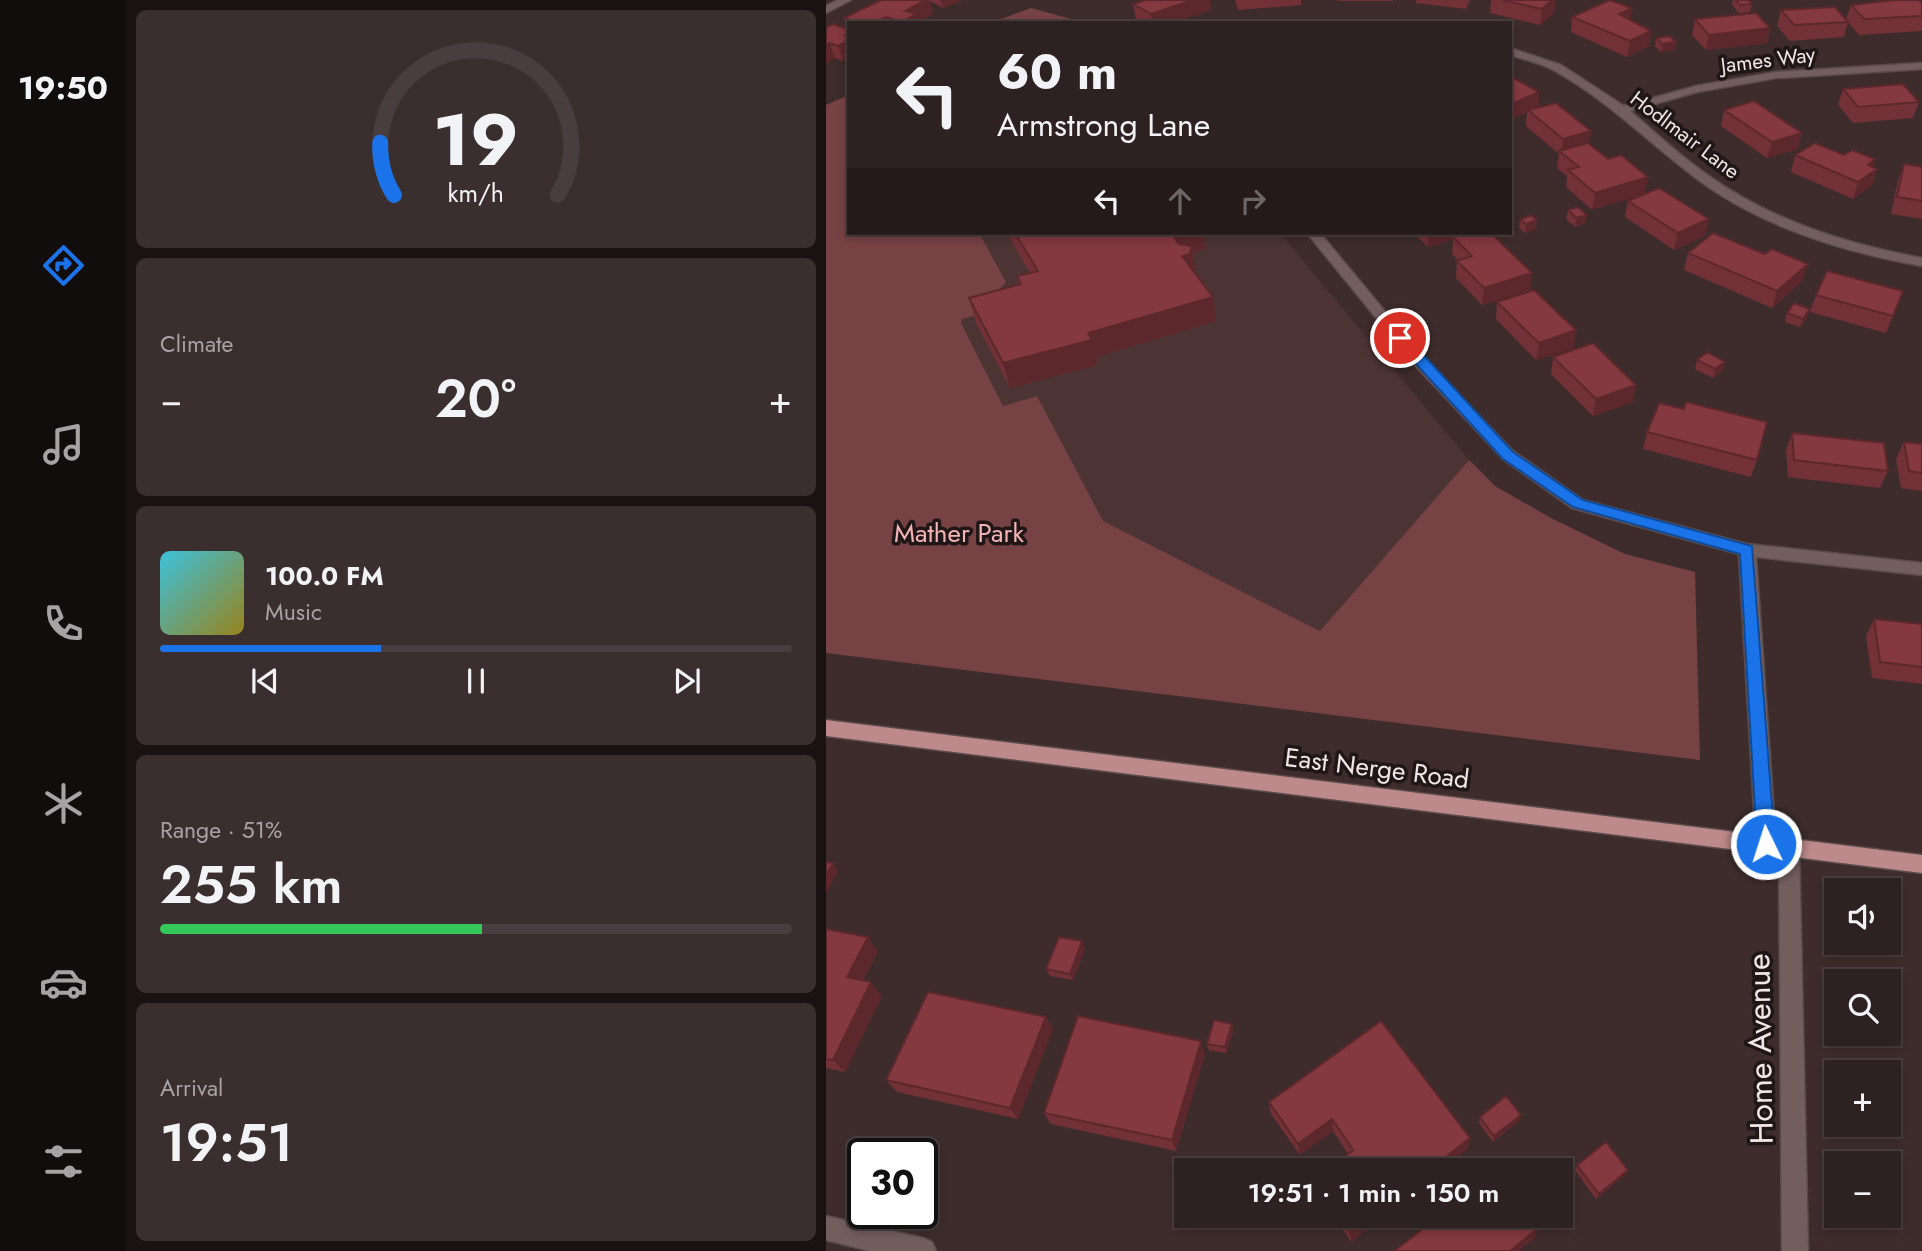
<!DOCTYPE html>
<html lang="en">
<head>
<meta charset="utf-8">
<style>
	body { margin:0; font-family:Jost,sans-serif; background:#3a2e2e; color:#f1f3f6; height:100vh; display:flex; flex-direction:column; font-size:26px; white-space:nowrap }
	* { box-sizing:border-box; margin:0 }
	p { font-size:23px; color:#a7a3a5 }
	.icon { flex:none; width:38px; height:38px; fill:none; stroke:currentColor; stroke-width:2; stroke-linecap:round; stroke-linejoin:round }
	.map { position:relative; flex:1; overflow:hidden }
	.sheet { display:flex; flex-direction:column; gap:10px; padding:10px; background:#191212; width:700px }
	.sheet>* { flex:none }
	.hud { position:absolute; left:21px; top:21px; width:665px; height:214px; border-radius:0px; box-shadow:0 4px 10px #0003,0 0 0 2px #493e3f; background:#2e2121; color:#f1f3f6; overflow:hidden }
	.buttons { position:absolute; left:998px; top:878px; display:grid; gap:14px }
	.buttons a { display:grid; place-items:center; width:77px; height:77px; border-radius:0px; background:#2e2121; box-shadow:0 4px 10px #0003,0 0 0 2px #493e3f; font-size:35px }
	.speed { position:absolute; left:21px; top:1138px; display:flex; gap:14px; font-size:35px; font-weight:700; text-align:center }
	.speed>* { display:grid; place-content:center; width:91px; height:91px; border-radius:50%; background:#2e2121; box-shadow:0 4px 10px #0003,0 0 0 2px #493e3f; line-height:1 }
	.speed .limit { border:4px solid #111; border-radius:10px; background:#fff; color:#111 }
	.pin { position:absolute; display:grid; place-items:center; width:60px; height:60px; color:#fff; margin:-30px; border:4px solid #fff; border-radius:50%; box-shadow:0 2px 7px #0007 }
	.me { position:absolute; width:77px; margin:-38px; rotate:356deg; stroke-linejoin:round; filter:drop-shadow(0 0 5px #0008) }
	.turn { display:flex; align-items:center; gap:24px; height:147px; padding:0 35px; font-size:32px }
	.turn .icon { width:91px; height:91px; stroke-width:2.5 }
	.turn b { display:block; font-size:49px; line-height:60px }
	.lanes { display:flex; align-items:center; height:66px; padding:0 35px; background:#0003; justify-content:center; gap:35px; direction:ltr }
	.lanes .off { opacity:.35 }
	.big { font-size:52px; font-weight:600; line-height:1.1 }
	.sheet .tile { flex:1; display:flex; flex-direction:column; justify-content:center; gap:10px; min-width:0; padding:0 24px; border-radius:10px; background:#3a2e2e }
	.sheet .dial { align-items:center; gap:0 }
	.dial svg { height:182px; overflow:visible; fill:none; stroke:#493e3f; stroke-width:7; stroke-linecap:round; text-anchor:middle }
	.dial text { fill:#f1f3f6; stroke:none }
	.song { display:flex; align-items:center; gap:21px }
	.cover { width:84px; height:84px; border-radius:10px; background:linear-gradient(135deg,hsl(190 70% 55%),hsl(50 70% 35%)) }
	.played { height:7px; border-radius:4px; background:linear-gradient(90deg,#1a73e8 35%,#493e3f 35%) }
	.keys { display:flex; justify-content:space-around; direction:ltr }
	.heat { display:flex; justify-content:space-between; align-items:center; font-size:38px; direction:ltr }
	.charge { height:10px; border-radius:5px; background:linear-gradient(90deg,#34c759 51%,#493e3f 0) }
	.trip { position:absolute; left:348px; top:1158px; width:399px; height:70px; border-radius:0px; background:#2e2121; box-shadow:0 4px 10px #0003,0 0 0 2px #493e3f; font-weight:600; line-height:70px; text-align:center }
	main { display:flex; flex:1; min-height:0 }
	.menu { display:flex; flex-direction:column; width:126px; justify-content:space-around; align-items:center; background:#120d0d; color:#a7a3a5 }
	.menu .icon { width:49px; height:49px }
	.menu .selected { color:#1a73e8 }
	.menu b { font-size:32px; color:#f1f3f6 }
	.map>svg:first-child { display:block }
	.built { fill:#4c3434 }
	.green { fill:#774244 }
	.lines { fill:none; stroke-linecap:round; stroke-linejoin:round }
	.minor-casing { stroke:#5a4b4b; stroke-width:3 }
	.major-casing { stroke:#5a4b4b; stroke-width:3 }
	.minor { fill:#735e5e; fill-rule:evenodd }
	.major { fill:#be898a; fill-rule:evenodd }
	.wall { fill:#713136 }
	.shaded-wall { fill:#5c282c }
	.building { fill:#83393f; stroke:#5c282c; stroke-width:2 }
	.route { fill:#1a73e8; stroke:#114b97; stroke-width:2 }
	.labels { text-anchor:middle; dominant-baseline:central; stroke-width:7; stroke-linejoin:round; paint-order:stroke }
	.far-street-label { font-size:21px; fill:#f2e6e6; stroke:#1f1717 }
	.park-label { font-size:26px; fill:#f6b3b4; stroke:#1f1717 }
	.street-label { font-size:26px; fill:#f2e6e6; stroke:#1f1717 }
	.near-street-label { font-size:32px; fill:#f2e6e6; stroke:#1f1717 }
</style>
</head>
<body>
<main>
<nav class="menu">
<b>19:50</b>
<svg class="icon selected" aria-label="directions" viewBox="0 0 24 24"><path d="M12 3l9 9-9 9-9-9zM9 14v-3h6M13 9l2 2-2 2"/></svg>
<svg class="icon" aria-label="music" viewBox="0 0 24 24"><path d="M9 18V5l10-2v13"/><circle cx="6" cy="18" r="3"/><circle cx="16" cy="16" r="3"/></svg>
<svg class="icon" aria-label="phone" viewBox="0 0 24 24"><path d="M5 4h4l2 5-3 2q2 4 5 5l2-3 5 2v4C11 20 4 13 5 4z"/></svg>
<svg class="icon" aria-label="climate" viewBox="0 0 24 24"><path d="M12 3v18M4 7l16 10M4 17L20 7"/></svg>
<svg class="icon" aria-label="car" viewBox="0 0 24 24"><path d="M5 17H2v-5l4-1 3-4h7l3 4 3 1v5h-3M9 17h6M6 11h13"/><circle cx="7" cy="17" r="2"/><circle cx="17" cy="17" r="2"/></svg>
<svg class="icon" aria-label="filters" viewBox="0 0 24 24"><path d="M4 7h16M4 17h16"/><circle cx="9" cy="7" r="2"/><circle cx="15" cy="17" r="2"/></svg>
</nav>
<section class="sheet">
<div class="tile dial"><svg viewBox="0 0 100 80">
<path d="M14 69A42 42 0 1 1 86 69"/>
<path d="M14 69A42 42 0 0 1 8 46" stroke="#1a73e8"/>
<text x="50" y="56" font-size="32" font-weight="700">19</text>
<text x="50" y="72" font-size="11">km/h</text>
</svg></div>
<div class="tile"><p>Climate</p>
<div class="heat"><a>−</a><b class="big">20°</b><a>+</a></div>
</div>
<div class="tile">
<div class="song"><i class="cover"></i><div><b>100.0 FM</b><p>Music</p></div></div>
<div class="played"></div>
<div class="keys"><svg class="icon" aria-label="previous" viewBox="0 0 24 24"><path d="M18 5L8 12l10 7zM5 5v14"/></svg><svg class="icon" aria-label="pause" viewBox="0 0 24 24"><path d="M8 5v14M16 5v14"/></svg><svg class="icon" aria-label="next" viewBox="0 0 24 24"><path d="M6 5l10 7-10 7zM19 5v14"/></svg></div>
</div>
<div class="tile"><p>Range · 51%</p><b class="big">255 km</b><div class="charge"></div></div>
<div class="tile"><p>Arrival</p><b class="big">19:51</b></div>
</section>
<div class="map">
<svg width="1096" height="1251" viewBox="0 0 1096 1251">
	<rect width="100%" height="100%" fill="#3e2c2c"/>
	<!-- built -->
	<path class="built" d="M95 233H454L643 460 494 631 276 521 211 396 177 406 135 323 136 315Z"/>
	<!-- green -->
	<path class="green" d="M205 8 260 23H164Z
		M23 95V233H153L180 282 148 316 136 319 135 323 177 406 211 396 277 521 494 631 643 460 669 486 725 518 799 554 869 572 874 760 0 653V105Z"/>
	<g class="lines">
		<!-- minor casing -->
		<g class="minor-casing">
			<path id="minor" d="M12 0H25L0 13V6Z
				M684 48 735 65 798 106 870 86 950 72 1096 63V69L950 78 871 92 804 111C830 133 855 157 883 176 946 221 1021 244 1096 258V266C1018 252 938 228 874 181 825 145 783 101 729 71 716 63 699 60 684 55Z
				M481 233H494L596 356 687 451 757 500 921 544 1096 563V575L930 557 950 844 947 850 940 853 933 850 930 844 913 554 746 508 677 459 586 362Z
				M963 838 970 841 973 847 982 1251H956L953 847 956 841Z
				M0 1216 97 1238 106 1242 110 1251H44L0 1240Z"/>
		</g>
		<!-- major casing -->
		<g class="major-casing">
			<path id="major" d="M0 720 1096 855V873L0 736Z"/>
		</g>
		<!-- minor -->
		<use href="#minor" class="minor"/>
		<!-- major -->
		<use href="#major" class="major"/>
	</g>
	<!-- wall -->
	<path class="wall" d="M55 0H137L117 8 104 1 107 14 93 21 94 23H23V58L17 61 9 58 0 63V28L22 30 18 18Z
		M318 0H384L385 10 347 23H315L310 20 307 4Z
		M409 0H475V5L412 10Z
		M512 0H567V1H512Z
		M590 0H644L640 9 590 3Z
		M665 0H729L728 13 714 25 664 13Z
		M907 0H923L926 4 924 12 912 13 906 4Z
		M1096 3V31L1033 35 1022 22 1018 37 964 41 951 26 955 10 1020 19 1025 5Z
		M806 8 804 19 825 31 823 46 801 57 745 32 746 17Z
		M869 19 944 28 941 43 880 50 866 35Z
		M830 38 850 42 849 50 835 52 829 46Z
		M684 76 713 92 712 108 765 131 763 145 782 159 766 210 740 187 741 176 731 168 733 154 700 126 701 112 686 119 684 117Z
		M1017 89 1093 102 1087 118 1027 123 1012 105Z
		M898 110 972 149 941 158 895 126Z
		M969 155 1051 169 1046 185 1027 199 965 172Z
		M1078 164 1096 167V219L1065 214 1072 180Z
		M802 201 883 219 879 236 848 250 799 217Z
		M742 210 761 215 759 223 749 227 740 219Z
		M694 220 710 229 699 233 693 228Z
		M181 233H377L379 249 367 252 369 270V273L387 297 390 321 270 357 271 365 184 388 150 323 143 298 193 284 191 276 204 273Z
		M587 233H665L704 290 656 305 630 278 631 261 632 260 626 254 627 240 602 247Z
		M862 253 976 281 946 308 858 270Z
		M1077 291 1060 333 984 312 990 295Z
		M671 302 748 348 710 360 670 319Z
		M984 309 981 317 974 327 959 322 961 313Z
		M727 357 807 402 767 416 725 374Z
		M871 360 897 370 887 378 869 369Z
		M858 409 931 460 925 477 817 449 821 432Z
		M966 433 1062 471 1054 488 962 477 960 450Z
		M1078 442 1096 444V491L1075 488 1070 459Z
		M1048 619 1096 624V684L1046 678 1040 636Z
		M0 929 52 951 37 980 56 996 19 1072 0 1068Z
		M259 949 247 980 224 976 220 969Z
		M220 1017 227 1029 192 1119 71 1092 60 1080Z
		M407 1031 400 1053 383 1050 381 1044Z
		M379 1054 350 1151 225 1124 218 1113Z
		M443 1102 642 1149 522 1154 507 1131 474 1155 445 1114Z
		M695 1115 693 1121 667 1142 653 1123 654 1117Z
		M751 1165 799 1175 770 1199 749 1170Z
		M508 1216H557L525 1242Z"/>
	<!-- shaded-wall -->
	<path class="shaded-wall" d="M100 0H103L107 14 93 21 94 23 76 22 79 11Z
		M115 0H137L117 8Z
		M367 0H384L385 10 347 23H326L325 14Z
		M726 0H729L728 13 714 25 716 9Z
		M806 8 803 23 793 14Z
		M60 17 61 23H48Z
		M944 28 941 43 880 50 883 35Z
		M825 31 823 46 801 57 804 41Z
		M23 34V58L17 61 12 46 19 35Z
		M850 42 849 50 835 52 836 44Z
		M4 43 9 58 0 63V45Z
		M713 92 712 108 702 110 701 112 686 119 688 103Z
		M765 131 763 147 735 153 737 139Z
		M976 133 972 149 941 158 946 142Z
		M1049 159 1044 174 1051 169 1046 185 1027 199 1032 182 1042 165Z
		M822 177 819 194 766 210 769 193Z
		M761 215 759 223 749 227 750 218Z
		M883 219 879 236 848 250 852 233Z
		M711 220 710 229 699 233 700 224Z
		M345 233H377L379 249 367 252 369 270 367 278 348 258Z
		M602 233H651L627 237V240L602 247Z
		M982 264 976 281 946 308 951 291Z
		M706 273 704 290 656 305 658 288Z
		M387 297 390 321 270 357 271 365 184 388 177 363 262 333Z
		M984 309 981 317 974 327 977 319Z
		M750 330 748 348 710 360 713 343Z
		M899 362 897 370 887 378 889 369Z
		M810 385 807 402 767 416 770 399Z
		M7 863 12 871 0 894V876Z
		M42 937 52 951 32 990 21 977Z
		M256 941 259 949 247 980 244 974Z
		M45 982 56 996 19 1072 7 1060Z
		M220 1017 227 1029 192 1119 184 1108Z
		M406 1024 407 1031 400 1053 399 1047Z
		M375 1041 379 1054 350 1151 346 1140Z
		M695 1115 693 1121 667 1142 668 1136Z
		M506 1119 507 1131 474 1155 472 1144Z
		M644 1138 642 1149 614 1171H602Z
		M802 1170 799 1175 770 1199 773 1194Z
		M544 1216H557L525 1242 524 1232Z
		M712 1228 709 1238 692 1251H684Z"/>
	<!-- building -->
	<path class="building" d="M55 0H100L79 11 91 14 76 22 60 17 48 23H34L18 18Z
		M320 0H367L325 14 307 4Z
		M676 0H726L716 9Z
		M784 0 806 8 793 14 825 31 804 41 746 17Z
		M910 0H923L926 4 914 5Z
		M1069 0H1093L1096 3V16L1038 19 1025 5Z
		M1009 7 1022 22 968 25 955 10Z
		M930 13 944 28 883 35 869 19Z
		M7 24 23 30V34L19 35 23 37V40L12 46 4 43 0 45V28Z
		M844 36 850 42 836 44 830 38Z
		M684 76 713 92 688 103 684 101Z
		M1077 84 1093 102 1032 107 1017 89Z
		M928 101 976 133 946 142 898 110Z
		M730 103 765 131 737 139 702 110Z
		M762 143 782 159 795 155 822 177 769 193 742 170 753 167 733 151Z
		M989 143 1018 155 1026 150 1049 159 1042 165 1051 169 1032 182 969 155Z
		M1078 164 1096 167V201L1071 197Z
		M833 188 883 219 852 233 802 201Z
		M752 207 761 215 750 218 742 210Z
		M705 215 711 220 700 224 694 220Z
		M189 233H348H345L353 244 366 246 364 254 356 256 387 297 262 333 266 340 177 363 143 298 195 284 191 276 212 271Z
		M643 233H665L706 273 658 288 631 261 646 256 627 237Z
		M887 233 939 254 946 249 982 264 951 291 862 253Z
		M1001 271 1077 291 1067 316 990 295Z
		M708 290 750 330 713 343 671 302Z
		M968 303 984 309 977 319 961 313Z
		M767 343 810 385 770 399 727 357Z
		M881 352 899 362 889 369 871 360Z
		M860 402 941 422 931 460 821 432 833 403 858 409Z
		M966 433 1058 443 1062 471 968 460Z
		M1078 442 1096 444V473L1083 471Z
		M1048 619 1096 624V667L1054 662Z
		M0 862 7 863 0 876Z
		M0 929 42 937 21 977 45 982 7 1060 0 1059Z
		M233 937 256 941 244 974 220 969Z
		M102 992 220 1017 184 1108 60 1080Z
		M252 1016 375 1041 346 1140 218 1113Z
		M388 1020 406 1024 399 1047 381 1044Z
		M555 1021 644 1138 602 1171H500L527 1150 506 1119 472 1144 443 1102Z
		M680 1096 695 1115 668 1136 654 1117Z
		M780 1142 802 1170 773 1194 751 1165Z
		M513 1216H544L524 1232Z
		M614 1216H704L712 1228 684 1251H568Z"/>
	<!-- route -->
	<path class="route" d="M574 334 579 335 687 452 757 500 926 546 949 844 947 849 940 852 934 849 931 844 914 554 747 507 677 459 569 341V335Z"/>
	<g class="labels">
		<!-- far-street labels -->
		<g class="far-street-label">
			<text transform="translate(942 60) rotate(-7)">James Way</text>
			<text transform="translate(859 135) rotate(37)">Hodlmair Lane</text>
		</g>
		<!-- park labels -->
		<g class="park-label">
			<text x="133" y="533">Mather Park</text>
		</g>
		<!-- street labels -->
		<g class="street-label">
			<text transform="translate(551 768) rotate(7)">East Nerge Road</text>
		</g>
		<!-- near-street labels -->
		<g class="near-street-label">
			<text transform="translate(934 1049) rotate(-91)">Home Avenue</text>
		</g>
	</g>
</svg>
<div class="buttons">
<a><svg class="icon" aria-label="sound" viewBox="0 0 24 24"><path d="M4 9h4l5-4v14l-5-4H4zM17 9q2 3 0 6"/></svg></a>
<a><svg class="icon" aria-label="search" viewBox="0 0 24 24"><circle cx="10" cy="10" r="6"/><path d="M15 15l6 6"/></svg></a>
<a>+</a>
<a>−</a>
</div>
<div class="speed"><div class="limit">30</div></div>
<div class="pin" style="left:574px;top:338px;background:#d93025"><svg class="icon" aria-label="arrive" viewBox="0 0 24 24"><path d="M6 21V4h12l-3 4 3 4H6"/></svg></div>
<svg class="me" style="left:940px;top:844px" viewBox="-20 -20 40 40"><circle r="17" fill="#1a73e8" stroke="#fff" stroke-width="3"/><path d="M0-11L8 9 0 5-8 9z" fill="#fff"/></svg>
<div class="trip">19:51 · 1 min · 150 m</div>
<div class="hud">
<div class="turn"><svg class="icon" aria-label="left" viewBox="0 0 24 24"><path d="M17 20v-9H6M10 6l-5 5 5 5"/></svg><div><b>60 m</b>Armstrong Lane</div></div>
<div class="lanes"><svg class="icon" aria-label="left" viewBox="0 0 24 24"><path d="M17 20v-9H6M10 6l-5 5 5 5"/></svg><svg class="icon off" aria-label="ahead" viewBox="0 0 24 24"><path d="M12 20V5M6 11l6-6 6 6"/></svg><svg class="icon off" aria-label="right" viewBox="0 0 24 24"><path d="M7 20v-9h11M14 6l5 5-5 5"/></svg></div>
</div>
</div>
</main>
</body>
</html>
